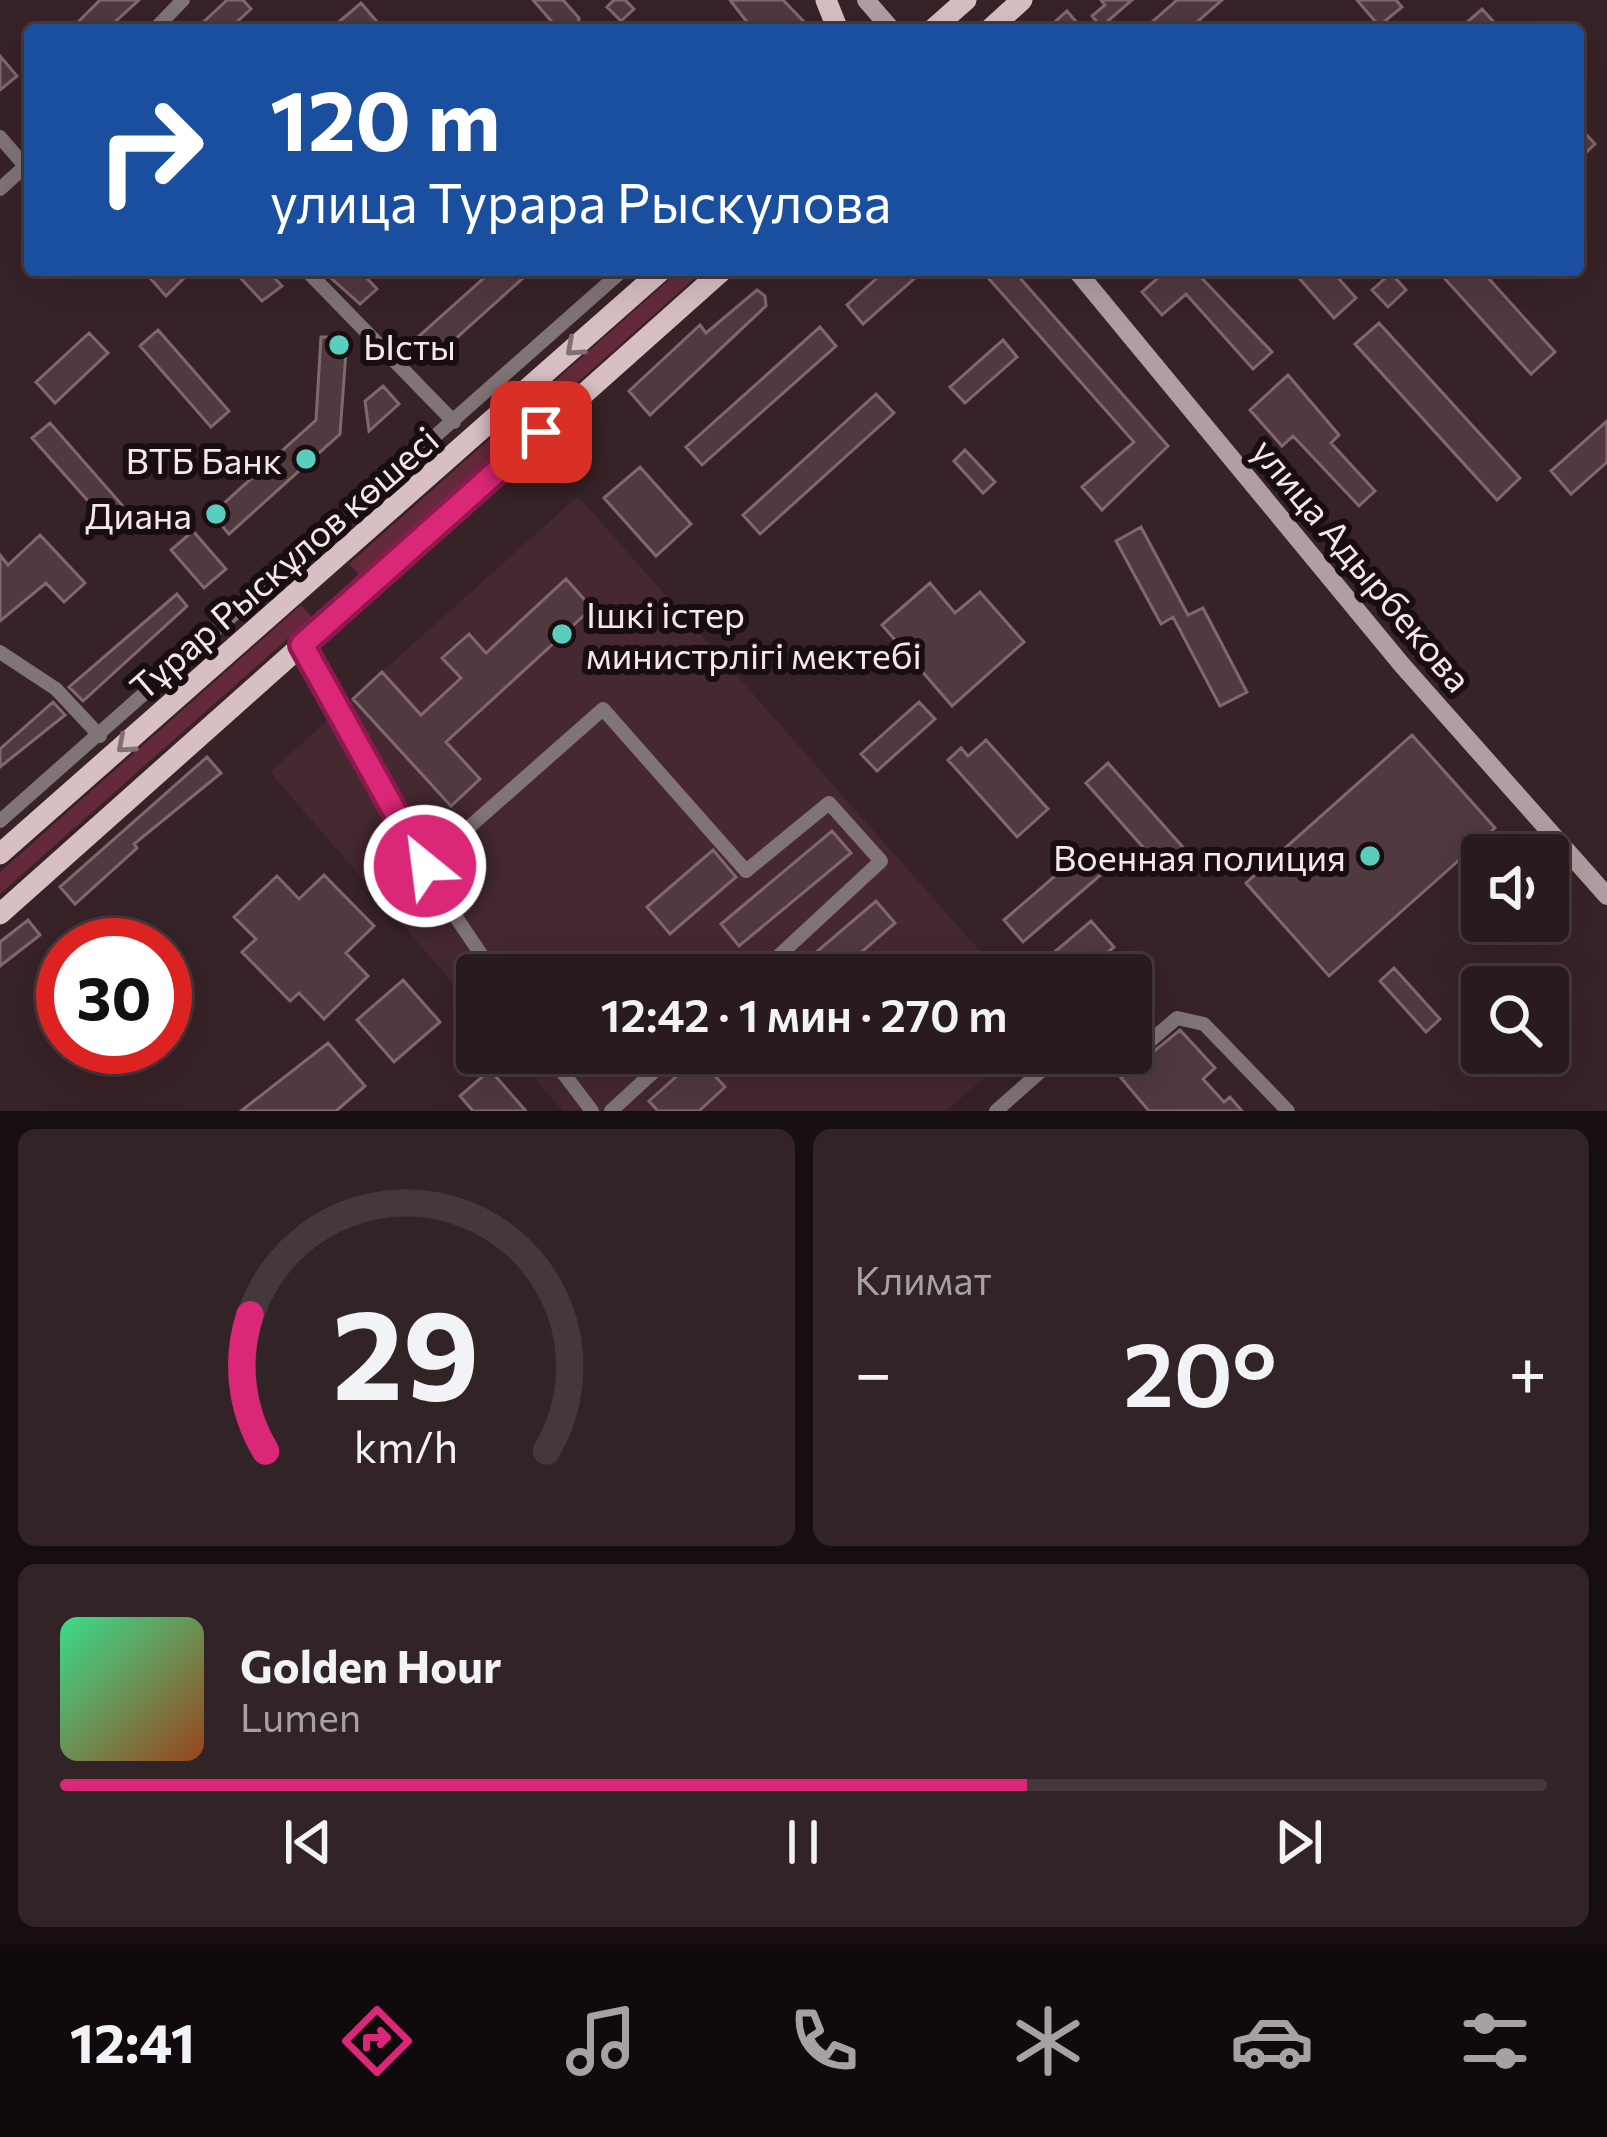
<!DOCTYPE html>
<html lang="ru">
<head>
<meta charset="utf-8">
<style>
	body { margin:0; font-family:Commissioner,sans-serif; background:#312326; color:#f1f3f6; height:100vh; display:flex; flex-direction:column; font-size:45px; white-space:nowrap }
	* { box-sizing:border-box; margin:0 }
	p { font-size:39px; color:#a5a1a4 }
	.icon { flex:none; width:66px; height:66px; fill:none; stroke:currentColor; stroke-width:2; stroke-linecap:round; stroke-linejoin:round }
	.map { position:relative; height:1111px; overflow:hidden }
	.drawer { display:flex; flex-direction:column; gap:18px; padding:18px; background:#170e10; flex:1 }
	.drawer>* { flex:none }
	.guide { position:absolute; left:24px; top:24px; width:1560px; height:252px; border-radius:12px; box-shadow:0 12px 48px #0002,0 0 0 3px #45383b; background:#1a4fa0; color:#fff; overflow:hidden }
	.controls { position:absolute; left:1461px; top:834px; display:grid; gap:24px }
	.controls a { display:grid; place-items:center; width:108px; height:108px; border-radius:12px; background:#291a1d; box-shadow:0 12px 48px #0002,0 0 0 3px #45383b; font-size:60px }
	.speed { position:absolute; left:36px; top:918px; display:flex; gap:24px; font-size:60px; font-weight:700; text-align:center }
	.speed>* { display:grid; place-content:center; width:156px; height:156px; border-radius:50%; background:#291a1d; box-shadow:0 12px 48px #0002,0 0 0 3px #45383b; line-height:1 }
	.speed .limit { border:18px solid #d22; background:#fff; color:#111 }
	.pin { position:absolute; display:grid; place-items:center; width:102px; height:102px; color:#fff; margin:-51px; border-radius:24px; box-shadow:0 6px 18px #0006 }
	.me { position:absolute; width:132px; margin:-66px; rotate:331deg; stroke-linejoin:round; filter:drop-shadow(0 0 9px #0008) }
	.turn { display:flex; align-items:center; gap:42px; height:252px; padding:0 48px; font-size:54px }
	.turn .icon { width:156px; height:156px; stroke-width:2.5 }
	.turn b { display:block; font-size:84px; line-height:102px }
	.big { font-size:90px; font-weight:600; line-height:1.1 }
	.drawer .widget { flex:1; display:flex; flex-direction:column; justify-content:center; gap:18px; min-width:0; padding:0 42px; border-radius:18px; background:#312326 }
	.drawer .dial { align-items:center; gap:0 }
	.dial svg { height:312px; overflow:visible; fill:none; stroke:#45383b; stroke-width:7; stroke-linecap:round; text-anchor:middle }
	.dial text { fill:#f1f3f6; stroke:none }
	.song { display:flex; align-items:center; gap:36px }
	.cover { width:144px; height:144px; border-radius:18px; background:linear-gradient(135deg,hsl(150 70% 55%),hsl(20 70% 35%)) }
	.played { height:12px; border-radius:6px; background:linear-gradient(90deg,#db2777 65%,#45383b 65%) }
	.keys { display:flex; justify-content:space-around; direction:ltr }
	.heat { display:flex; justify-content:space-between; align-items:center; font-size:66px; direction:ltr }
	.drawer .tiles { flex:1; display:grid; gap:18px; grid-template-columns:1fr 1fr }
	.widget:last-child { grid-column:span 2 }
	.trip { position:absolute; left:456px; top:954px; width:696px; height:120px; border-radius:12px; background:#291a1d; box-shadow:0 12px 48px #0002,0 0 0 3px #45383b; font-weight:600; line-height:120px; text-align:center }
	.tab-bar { display:flex; height:192px; justify-content:space-around; align-items:center; background:#100a0c; color:#a5a1a4 }
	.tab-bar .icon { width:84px; height:84px }
	.tab-bar .selected { color:#db2777 }
	.tab-bar b { font-size:54px; color:#f1f3f6 }
	.map>svg:first-child { display:block }
	.built { fill:#452830 }
	.green { fill:#642a3c }
	.building { fill:#50393f; stroke:#82686e; stroke-width:3 }
	.lines { fill:none; stroke-linecap:round; stroke-linejoin:round }
	.minor { stroke:#807476; stroke-width:14 }
	.secondary { stroke:#b19ea2; stroke-width:18 }
	.primary { stroke:#d8bfc4; stroke-width:21 }
	.oneway { stroke:#826f73 }
	.route-casing { stroke:#8e194d; stroke-width:30 }
	.route { stroke:#db2777; stroke-width:21 }
	.poi-dot { fill:#59cebe; stroke:#180e11; stroke-width:4.5 }
	.labels { text-anchor:middle; dominant-baseline:central; stroke-width:12; stroke-linejoin:round; paint-order:stroke }
	.poi-label { font-size:36px; fill:#f6e7ea; stroke:#180e11; text-anchor:end }
	.street-label { font-size:36px; fill:#f6e7ea; stroke:#180e11 }
</style>
</head>
<body>
<div class="map">
<svg width="1607" height="1111" viewBox="0 0 1607 1111">
	<rect width="100%" height="100%" fill="#372227"/>
	<!-- built -->
	<path class="built" d="M578 496 1001 975H477V1011L270 772Z
		M513 1053H1013L946 1111H563Z"/>
	<!-- green -->
	<path class="green" d="M680 270H704L360 576 349 564Z
		M301 605 312 617 0 894V872Z"/>
	<!-- building -->
	<path class="building" d="M100 0H139L106 30H70Z
		M227 0H243L251 9 228 30H195Z
		M533 0H563L579 18 578 30H559Z
		M614 0H625L634 9 621 21 607 7Z
		M730 0H783L812 30H753Z
		M1101 0H1132L1101 27 1092 16 1105 5Z
		M1177 0H1222L1188 30H1143Z
		M1357 0H1396L1402 7 1379 26Z
		M361 3 384 30H348L340 21Z
		M1482 9 1501 30H1458Z
		M1067 11 1078 24 1071 30H1046Z
		M0 56 17 76 0 90Z
		M1578 126 1595 144 1578 160Z
		M160 270H192L166 296 151 279Z
		M233 270H267L282 286 262 301Z
		M322 270H359L377 289 360 304Z
		M493 270H532L434 358 417 338Z
		M886 270H924L863 324 847 305Z
		M981 270H1013L1168 446 1102 510 1082 487 1134 442Z
		M1167 270H1194L1272 352 1253 369 1186 294 1162 315 1142 292Z
		M1292 270H1331L1356 298 1334 318Z
		M1437 270H1481L1555 352 1531 374Z
		M1391 273 1406 290 1388 307 1372 290Z
		M757 290 765 296 766 306 650 415 629 391 700 325 706 333Z
		M1379 323 1520 478 1497 500 1355 344Z
		M820 327 836 346 702 465 686 447Z
		M158 330 229 411 211 427 140 346Z
		M89 333 108 353 55 403 36 382Z
		M321 337H347L340 434 229 534 212 514 316 420Z
		M1003 340 1017 357 965 403 950 387Z
		M1288 375 1339 435 1331 443 1375 491 1359 506 1293 436 1282 446 1250 410Z
		M383 386 399 404 369 431 365 401Z
		M876 394 894 413 760 534 743 515Z
		M1607 421V462L1571 494 1551 471Z
		M50 423 122 505 105 520 32 438Z
		M965 450 995 482 983 493 954 461Z
		M640 467 691 524 656 556 604 498Z
		M1141 527 1188 615 1203 608 1247 692 1220 706 1173 617 1161 624 1116 541Z
		M193 531 226 569 204 588 171 550Z
		M40 535 85 583 64 602 46 583 0 621V555L8 565Z
		M566 579 592 608 446 742 480 779 451 806 353 699 382 672 421 715 461 678 442 658 469 634 486 653Z
		M930 583 955 613 980 592 1024 642 952 706 882 625Z
		M177 594 187 606 83 701 69 687Z
		M53 702 65 715 0 767V749Z
		M919 702 935 719 877 771 861 754Z
		M1412 735 1495 828 1329 976 1246 883Z
		M986 740 1048 809 1017 837 948 760 961 748 968 756Z
		M207 757 221 773 134 844 137 848 75 904 60 887Z
		M1108 763 1189 854 1167 874 1086 783Z
		M832 831 851 853 739 946 721 924Z
		M713 850 736 877 670 934 647 907Z
		M1085 850 1104 872 1023 942 1004 920Z
		M324 875 374 926 346 953 368 976 324 1019 299 993 290 1001 242 952 256 939 234 917 277 876 299 899Z
		M876 901 895 923 835 975H819L807 960Z
		M28 920 40 935 0 966V942Z
		M1091 921 1114 947 1081 975H1056L1044 961Z
		M1394 968 1440 1019 1426 1032 1380 981Z
		M403 980 440 1022 394 1062 357 1020Z
		M63 996V1036L43 1015Z
		M1180 1030 1215 1068 1203 1079 1224 1102 1230 1097 1242 1111H1149L1121 1078Z
		M328 1043 365 1086 336 1111H241Z
		M698 1057 725 1087 699 1111H658L649 1101Z
		M490 1070 526 1111H473L460 1096Z"/>
	<g class="lines">
		<!-- minor -->
		<path class="minor" d="M154 30 183 0
			M0 137 25 166
			M0 189 30 162
			M306 270 454 422
			M302 645 439 892 495 975
			M0 652 56 689 100 736
			M0 821 623 270
			M425 866 603 709 746 871 829 803 881 861 758 975
			M548 1053 592 1111
			M611 1111 674 1053
			M996 1111 1049 1064 1122 1065 1177 1018 1204 1024 1288 1111"/>
		<!-- secondary -->
		<path class="secondary" d="M866 0 892 30
			M1076 270 1402 665 1607 896"/>
		<!-- primary -->
		<path class="primary" d="M826 0 838 30
			M932 30 966 0
			M989 30 1022 0
			M0 854 662 270
			M0 914 723 270"/>
	</g>
	<!-- one-way arrows -->
	<defs><path id="oneway-chevron" d="M-2-3.5L2.5 0L-2 3.5" fill="none" stroke-width="1.6" stroke-linecap="round" stroke-linejoin="round" transform="scale(3)"/></defs>
	<g class="oneway">
		<use href="#oneway-chevron" transform="translate(574 348) rotate(138)"/>
		<use href="#oneway-chevron" transform="translate(125 745) rotate(139)"/>
	</g>
	<g class="lines">
		<!-- route casing -->
		<g class="route-casing">
			<path id="route" d="M425 866 302 645 541 432"/>
		</g>
		<!-- route -->
		<use href="#route" class="route"/>
	</g>
	<!-- markers -->
	<g class="poi-dot">
		<circle cx="339" cy="345" r="12"/>
		<circle cx="306" cy="459" r="12"/>
		<circle cx="216" cy="514" r="12"/>
		<circle cx="562" cy="634" r="12"/>
		<circle cx="1370" cy="856" r="12"/>
	</g>
	<g class="labels">
		<!-- poi labels -->
		<g class="poi-label">
			<text x="363" y="345" text-anchor="start">Ысты</text>
			<text x="282" y="459">ВТБ Банк</text>
			<text x="192" y="514">Диана</text>
			<text x="586" y="613" text-anchor="start">Ішкі істер<tspan x="586" dy="41">министрлігі мектебі</tspan></text>
			<text x="1346" y="856">Военная полиция</text>
		</g>
		<!-- street labels -->
		<g class="street-label">
			<text transform="translate(283 562) rotate(-41)">Тұрар Рыскұлов көшесі</text>
			<text transform="translate(1363 564) rotate(50)">улица Адырбекова</text>
		</g>
	</g>
</svg>
<div class="controls">
<a><svg class="icon" aria-label="sound" viewBox="0 0 24 24"><path d="M4 9h4l5-4v14l-5-4H4zM17 9q2 3 0 6"/></svg></a>
<a><svg class="icon" aria-label="search" viewBox="0 0 24 24"><circle cx="10" cy="10" r="6"/><path d="M15 15l6 6"/></svg></a>
</div>
<div class="speed"><div class="limit">30</div></div>
<div class="pin" style="left:541px;top:432px;background:#d93025"><svg class="icon" aria-label="arrive" viewBox="0 0 24 24"><path d="M6 21V4h12l-3 4 3 4H6"/></svg></div>
<svg class="me" style="left:425px;top:866px" viewBox="-20 -20 40 40"><circle r="17" fill="#db2777" stroke="#fff" stroke-width="3"/><path d="M0-11L8 9 0 5-8 9z" fill="#fff"/></svg>
<div class="trip">12:42 · 1 мин · 270 m</div>
<div class="guide">
<div class="turn"><svg class="icon" aria-label="right" viewBox="0 0 24 24"><path d="M7 20v-9h11M14 6l5 5-5 5"/></svg><div><b>120 m</b>улица Турара Рыскулова</div></div>
</div>
</div>
<section class="drawer">
<div class="tiles">
<div class="widget dial"><svg viewBox="0 0 100 80">
<path d="M14 69A42 42 0 1 1 86 69"/>
<path d="M14 69A42 42 0 0 1 10 34" stroke="#db2777"/>
<text x="50" y="56" font-size="32" font-weight="700">29</text>
<text x="50" y="72" font-size="11">km/h</text>
</svg></div>
<div class="widget"><p>Климат</p>
<div class="heat"><a>−</a><b class="big">20°</b><a>+</a></div>
</div>
<div class="widget">
<div class="song"><i class="cover"></i><div><b>Golden Hour</b><p>Lumen</p></div></div>
<div class="played"></div>
<div class="keys"><svg class="icon" aria-label="previous" viewBox="0 0 24 24"><path d="M18 5L8 12l10 7zM5 5v14"/></svg><svg class="icon" aria-label="pause" viewBox="0 0 24 24"><path d="M8 5v14M16 5v14"/></svg><svg class="icon" aria-label="next" viewBox="0 0 24 24"><path d="M6 5l10 7-10 7zM19 5v14"/></svg></div>
</div>
</div>
</section>
<nav class="tab-bar">
<b>12:41</b>
<svg class="icon selected" aria-label="directions" viewBox="0 0 24 24"><path d="M12 3l9 9-9 9-9-9zM9 14v-3h6M13 9l2 2-2 2"/></svg>
<svg class="icon" aria-label="music" viewBox="0 0 24 24"><path d="M9 18V5l10-2v13"/><circle cx="6" cy="18" r="3"/><circle cx="16" cy="16" r="3"/></svg>
<svg class="icon" aria-label="phone" viewBox="0 0 24 24"><path d="M5 4h4l2 5-3 2q2 4 5 5l2-3 5 2v4C11 20 4 13 5 4z"/></svg>
<svg class="icon" aria-label="climate" viewBox="0 0 24 24"><path d="M12 3v18M4 7l16 10M4 17L20 7"/></svg>
<svg class="icon" aria-label="car" viewBox="0 0 24 24"><path d="M5 17H2v-5l4-1 3-4h7l3 4 3 1v5h-3M9 17h6M6 11h13"/><circle cx="7" cy="17" r="2"/><circle cx="17" cy="17" r="2"/></svg>
<svg class="icon" aria-label="filters" viewBox="0 0 24 24"><path d="M4 7h16M4 17h16"/><circle cx="9" cy="7" r="2"/><circle cx="15" cy="17" r="2"/></svg>
</nav>
</body>
</html>
